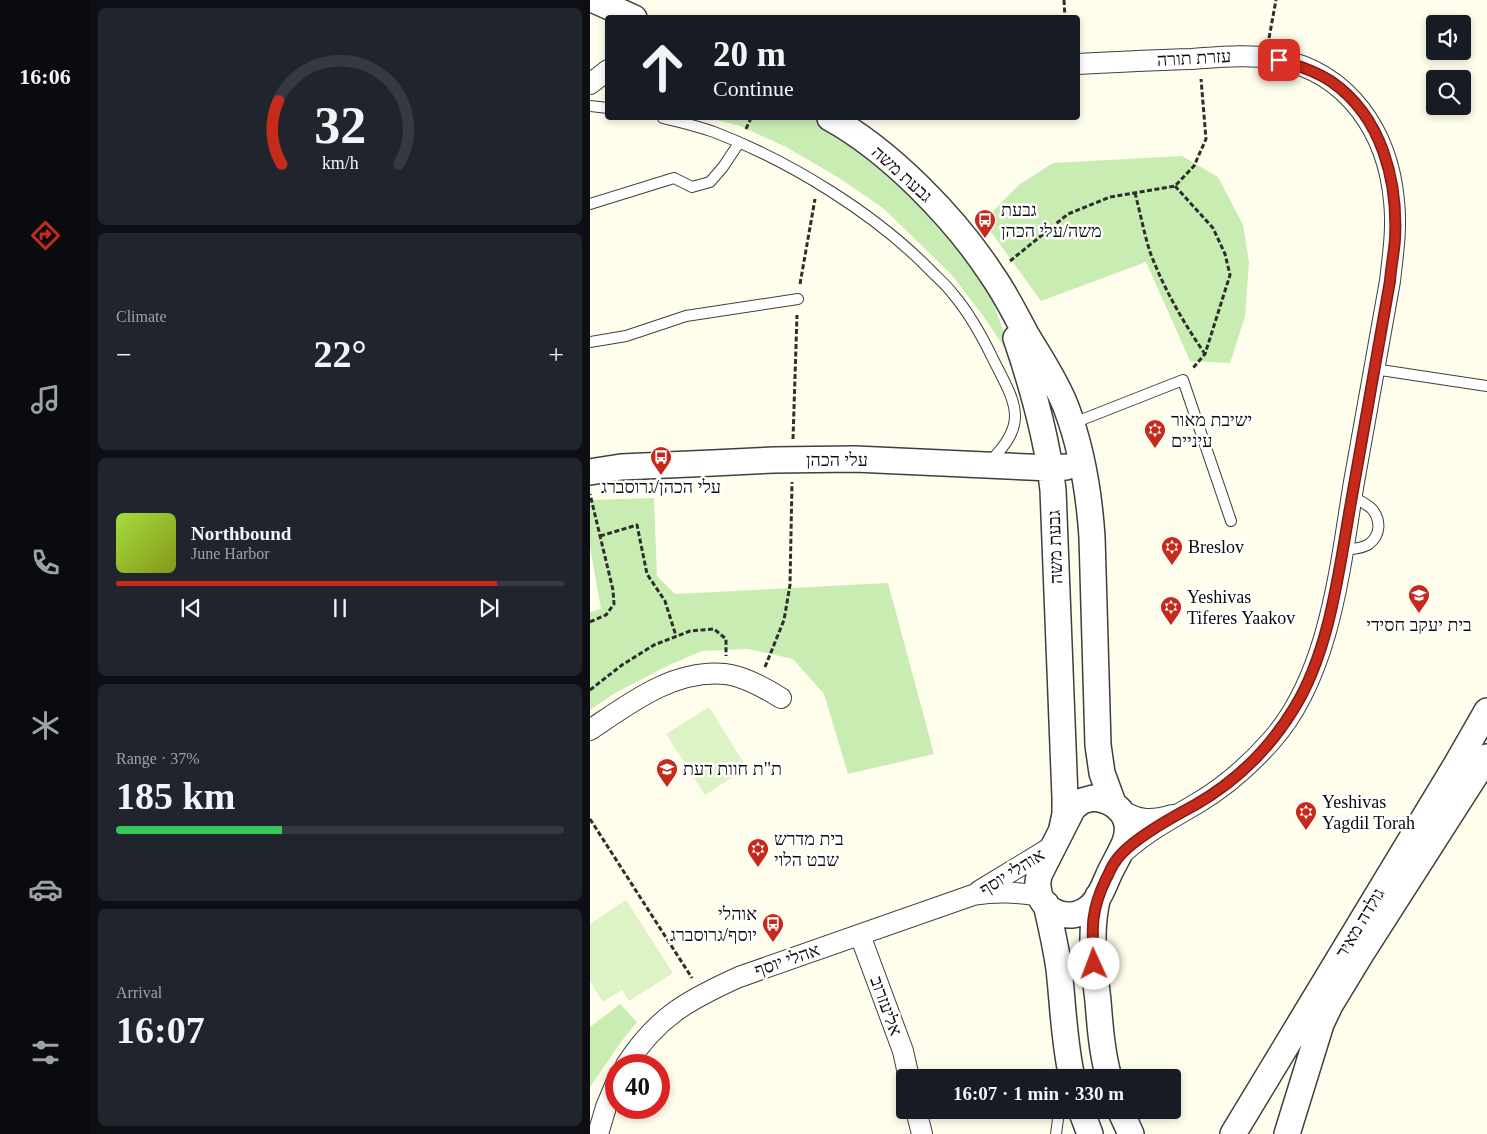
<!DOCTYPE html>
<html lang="en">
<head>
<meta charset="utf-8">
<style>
	body { margin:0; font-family:"Times New Roman",Heebo,serif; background:#20242c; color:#f1f3f6; height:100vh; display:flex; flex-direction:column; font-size:19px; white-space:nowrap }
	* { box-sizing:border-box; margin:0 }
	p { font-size:16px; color:#9ea1a6 }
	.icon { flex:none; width:28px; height:28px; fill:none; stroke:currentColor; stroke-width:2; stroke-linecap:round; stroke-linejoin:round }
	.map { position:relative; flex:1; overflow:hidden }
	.panel { display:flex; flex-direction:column; gap:8px; padding:8px; background:#0d0f14; width:500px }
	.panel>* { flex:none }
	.guide { position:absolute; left:15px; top:15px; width:475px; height:105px; border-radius:5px; box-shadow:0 2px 8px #0003; background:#171b24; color:#f1f3f6; overflow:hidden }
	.fabs { position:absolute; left:836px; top:15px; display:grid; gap:10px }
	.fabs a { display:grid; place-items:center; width:45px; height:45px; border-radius:5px; background:#171b24; box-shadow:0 2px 8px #0003; font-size:25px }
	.speed { position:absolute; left:15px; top:1054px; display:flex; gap:10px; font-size:25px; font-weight:700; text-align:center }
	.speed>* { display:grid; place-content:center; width:65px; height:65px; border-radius:50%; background:#171b24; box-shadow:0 2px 8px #0003; line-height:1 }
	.speed .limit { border:8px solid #d22; background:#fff; color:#111 }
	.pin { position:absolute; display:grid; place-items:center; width:42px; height:42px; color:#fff; margin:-21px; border-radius:10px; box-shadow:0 2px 8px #0006 }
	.me { position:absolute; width:55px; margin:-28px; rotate:358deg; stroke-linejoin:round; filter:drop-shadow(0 0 4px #0008) }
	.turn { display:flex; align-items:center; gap:18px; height:105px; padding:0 25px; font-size:22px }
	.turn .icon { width:65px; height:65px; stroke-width:2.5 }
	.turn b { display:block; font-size:35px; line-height:42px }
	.big { font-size:38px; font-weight:800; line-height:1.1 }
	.panel .card { flex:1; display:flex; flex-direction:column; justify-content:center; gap:8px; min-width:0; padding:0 18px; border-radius:8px; background:#20242c }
	.panel .dial { align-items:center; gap:0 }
	.dial svg { height:130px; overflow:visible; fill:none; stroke:#363941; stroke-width:7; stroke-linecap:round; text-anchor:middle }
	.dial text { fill:#f1f3f6; stroke:none }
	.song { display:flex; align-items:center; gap:15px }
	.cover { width:60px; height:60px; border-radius:8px; background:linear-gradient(135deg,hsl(80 70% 55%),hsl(70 70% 35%)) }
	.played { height:5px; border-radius:2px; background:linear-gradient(90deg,#c62a1b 85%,#363941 85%) }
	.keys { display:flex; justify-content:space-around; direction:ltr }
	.heat { display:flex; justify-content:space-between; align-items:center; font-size:28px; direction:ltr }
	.charge { height:8px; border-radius:4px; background:linear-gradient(90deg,#34c759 37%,#363941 0) }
	.trip { position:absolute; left:306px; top:1069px; width:285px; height:50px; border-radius:5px; background:#171b24; box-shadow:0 2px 8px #0003; font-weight:800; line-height:50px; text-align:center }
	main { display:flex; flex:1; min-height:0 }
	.dock { display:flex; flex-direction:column; width:90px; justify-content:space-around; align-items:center; background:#090b0e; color:#9ea1a6 }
	.dock .icon { width:35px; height:35px }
	.dock .current { color:#c62a1b }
	.dock b { font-size:22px; color:#f1f3f6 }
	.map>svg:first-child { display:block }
	.green { fill:#c9ecb3 }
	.pitch { fill:#ddf3c5 }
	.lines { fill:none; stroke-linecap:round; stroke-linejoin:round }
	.service-casing { stroke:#3f3f3f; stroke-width:12 }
	.minor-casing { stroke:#3f3f3f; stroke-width:22 }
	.tertiary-casing { stroke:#3f3f3f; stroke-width:28 }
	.path { stroke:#2e2e2e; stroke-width:3; stroke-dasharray:5 2.5; stroke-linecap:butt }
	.service { stroke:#fff; stroke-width:10 }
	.minor { stroke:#fff; stroke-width:20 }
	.tertiary { stroke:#fff; stroke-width:25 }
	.route-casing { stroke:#811b12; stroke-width:12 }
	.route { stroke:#c62a1b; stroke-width:9 }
	.labels { text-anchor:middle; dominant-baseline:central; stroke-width:5; stroke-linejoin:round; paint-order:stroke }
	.street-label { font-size:18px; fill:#0c0c0c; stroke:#fff }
	.poi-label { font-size:18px; fill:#0c0c0c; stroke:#fff; text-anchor:start }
</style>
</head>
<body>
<main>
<nav class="dock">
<b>16:06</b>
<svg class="icon current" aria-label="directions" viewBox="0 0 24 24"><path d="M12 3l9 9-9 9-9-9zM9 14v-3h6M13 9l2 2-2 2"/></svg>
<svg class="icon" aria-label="music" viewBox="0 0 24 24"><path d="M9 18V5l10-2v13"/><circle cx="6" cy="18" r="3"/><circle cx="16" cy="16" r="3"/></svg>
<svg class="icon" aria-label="phone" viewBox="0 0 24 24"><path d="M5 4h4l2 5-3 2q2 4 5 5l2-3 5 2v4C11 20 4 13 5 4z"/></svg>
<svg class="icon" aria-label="climate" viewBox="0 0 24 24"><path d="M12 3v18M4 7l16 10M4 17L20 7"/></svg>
<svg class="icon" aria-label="car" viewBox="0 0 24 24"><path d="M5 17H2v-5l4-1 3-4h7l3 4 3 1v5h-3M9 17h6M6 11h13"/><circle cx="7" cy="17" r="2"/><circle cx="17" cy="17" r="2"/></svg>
<svg class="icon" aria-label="filters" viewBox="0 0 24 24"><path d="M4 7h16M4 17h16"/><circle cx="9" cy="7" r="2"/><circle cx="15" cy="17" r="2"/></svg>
</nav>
<section class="panel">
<div class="card dial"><svg viewBox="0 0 100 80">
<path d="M14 69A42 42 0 1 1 86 69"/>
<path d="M14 69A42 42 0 0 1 12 30" stroke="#c62a1b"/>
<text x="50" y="56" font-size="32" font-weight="700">32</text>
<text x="50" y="72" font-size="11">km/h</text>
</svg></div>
<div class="card"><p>Climate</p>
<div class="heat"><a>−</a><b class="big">22°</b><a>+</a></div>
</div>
<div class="card">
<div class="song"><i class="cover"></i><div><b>Northbound</b><p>June Harbor</p></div></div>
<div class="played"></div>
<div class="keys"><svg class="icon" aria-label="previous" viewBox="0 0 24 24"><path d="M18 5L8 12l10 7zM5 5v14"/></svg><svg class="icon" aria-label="pause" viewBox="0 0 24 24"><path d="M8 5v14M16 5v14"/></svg><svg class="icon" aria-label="next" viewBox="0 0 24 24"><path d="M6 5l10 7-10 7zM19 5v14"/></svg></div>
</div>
<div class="card"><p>Range · 37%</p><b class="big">185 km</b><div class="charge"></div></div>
<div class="card"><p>Arrival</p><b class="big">16:07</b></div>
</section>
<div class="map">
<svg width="897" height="1134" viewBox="0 0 897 1134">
	<rect width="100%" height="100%" fill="#fffeec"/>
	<!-- green -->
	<path class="green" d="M120 118H222L277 152 331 201 398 287 424 362 394 317 361 274 293 208 249 178 196 147 150 126Z
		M592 156 628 177 653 225 659 262 655 317 640 363 600 361 556 262 451 301 393 221 430 184 463 163Z
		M64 498 67 576 85 594 298 583 344 754 258 774 234 694 203 659 158 649 112 651 79 665 25 693 0 710V612L11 609 0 547V500Z
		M30 1004 47 1022 31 1042 0 1087V1027Z"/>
	<!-- pitch -->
	<path class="pitch" d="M119 707 157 768 115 795 76 734Z
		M36 900 83 973 39 1001 32 990 13 1002 0 981V924Z"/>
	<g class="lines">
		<!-- service casing -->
		<g class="service-casing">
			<path id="service" d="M0 106 18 108
				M73 118C90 122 108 126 124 132 200 161 286 214 342 272 349 279 357 286 363 294 380 314 393 338 404 361 426 404 439 423 400 461
				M0 204 84 178 102 187 120 182 133 167 149 143
				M0 342 36 336 96 316 208 299
				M784 369 897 386
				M481 424 593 380 641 521
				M753 550C761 549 772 549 779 544 791 535 791 520 782 509 777 504 768 500 762 496
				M466 1134 468 1119 471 1110"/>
		</g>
		<!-- minor casing -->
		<g class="minor-casing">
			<path id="minor" d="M488 64C525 62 563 60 601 59 630 57 660 54 688 59 759 73 798 133 804 201 807 228 803 254 800 281 788 348 776 415 764 482 750 567 740 675 681 741 658 767 635 787 606 804 579 820 550 835 528 858
				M0 84 18 70
				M0 730C40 703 84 669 135 674 154 676 175 688 191 698
				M531 810C549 821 562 821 582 815
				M389 891 463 846
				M270 935 313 1051 319 1078
				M36 1065C67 1017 98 1000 149 977L383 895C408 891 425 892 450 896
				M326 1110 332 1134
				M8 1134 16 1107 26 1083"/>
		</g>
		<!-- tertiary casing -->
		<g class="tertiary-casing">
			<path id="tertiary" d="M4 0 44 18
				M240 118C300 151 365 218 402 275 415 293 425 314 436 334 450 358 466 381 476 407 492 449 499 492 502 537L508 745 512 773 523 803
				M426 338C443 388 457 437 463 490L475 798V814L472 828
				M0 472 31 467 123 463 184 460 265 459 461 468 476 467
				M503 798C526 800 544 817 535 842 531 852 525 862 520 872 515 883 510 898 501 906 483 924 449 914 448 886 447 883 449 878 449 875L483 808 492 801Z
				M508 896C499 931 504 966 508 1001 510 1026 512 1053 519 1078
				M456 904C461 926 466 947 469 969 473 1005 474 1042 482 1078
				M491 1110 500 1134
				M530 1110 541 1134
				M643 1134 866 765 897 711
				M697 1134 731 1024 740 1005 771 954 897 757"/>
		</g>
		<!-- path -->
		<path class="path" d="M474 0 475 18
			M679 38 686 0
			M156 129 161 118
			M585 186 623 228 635 254 640 275 615 354 602 369
			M545 193C550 212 554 233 560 252 574 289 593 322 615 354
			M420 261 478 214 520 197 585 186 604 166 616 139 611 79
			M210 284 225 199
			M203 439 207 315
			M10 536 47 525 57 574 75 601 86 636
			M0 622 16 615 24 604 23 590 0 494
			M175 667 194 620 200 585 202 482
			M0 690 32 665 64 645 100 631 124 629 136 639V656
			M0 819 102 978"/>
		<!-- service -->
		<use href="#service" class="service"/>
		<!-- minor -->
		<use href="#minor" class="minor"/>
		<!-- tertiary -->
		<use href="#tertiary" class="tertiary"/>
	</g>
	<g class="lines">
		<!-- route casing -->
		<g class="route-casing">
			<path id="route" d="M504 964C502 929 500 912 516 879 519 874 521 867 525 862 538 841 583 817 605 805 645 782 679 749 703 710 740 652 749 569 761 502 774 428 787 354 800 281 801 267 804 253 805 239 808 181 792 117 742 82 726 71 707 65 689 60"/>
		</g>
		<!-- route -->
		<use href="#route" class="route"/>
	</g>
	<!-- icons -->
	<defs>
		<g id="bus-pin" transform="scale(1.125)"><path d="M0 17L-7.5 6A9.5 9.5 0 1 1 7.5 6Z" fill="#c62a1b" stroke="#fff"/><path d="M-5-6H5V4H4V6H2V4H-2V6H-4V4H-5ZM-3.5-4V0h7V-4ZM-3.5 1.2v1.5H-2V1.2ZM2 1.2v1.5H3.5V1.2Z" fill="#fff"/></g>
		<g id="synagogue-pin" transform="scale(1.125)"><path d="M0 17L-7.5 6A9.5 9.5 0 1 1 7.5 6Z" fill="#c62a1b" stroke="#fff"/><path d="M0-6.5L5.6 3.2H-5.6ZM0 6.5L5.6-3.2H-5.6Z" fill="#fff"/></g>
		<g id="school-pin" transform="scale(1.125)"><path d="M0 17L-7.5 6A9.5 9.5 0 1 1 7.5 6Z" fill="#c62a1b" stroke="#fff"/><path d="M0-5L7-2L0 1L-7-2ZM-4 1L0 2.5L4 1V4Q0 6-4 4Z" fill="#fff"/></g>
	</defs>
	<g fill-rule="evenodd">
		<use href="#bus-pin" x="395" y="220"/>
		<use href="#synagogue-pin" x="565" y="430"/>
		<use href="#bus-pin" x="71" y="457"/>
		<use href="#synagogue-pin" x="582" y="547"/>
		<use href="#school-pin" x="829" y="595"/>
		<use href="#synagogue-pin" x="581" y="607"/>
		<use href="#school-pin" x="77" y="769"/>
		<use href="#synagogue-pin" x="716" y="812"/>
		<use href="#synagogue-pin" x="168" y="849"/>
		<use href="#bus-pin" x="183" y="924"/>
	</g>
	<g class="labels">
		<!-- street labels -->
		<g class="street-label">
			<text transform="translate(604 58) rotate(-3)">עזרת תורה</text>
			<text transform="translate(312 174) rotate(42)">גבעת משה</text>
			<text x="247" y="460">עלי הכהן</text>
			<text transform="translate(465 547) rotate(-92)">גבעת משה</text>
			<text transform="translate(422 872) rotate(-32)">אוהלי יוסף</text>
			<text transform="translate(770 923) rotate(-59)">גולדה מאיר</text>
			<text transform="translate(197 960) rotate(-19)">אהלי יוסף</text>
			<text transform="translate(296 1006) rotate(70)">אליעזרוב</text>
		</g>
		<!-- poi labels -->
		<g class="poi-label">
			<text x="411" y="210">גבעת<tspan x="411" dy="21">משה/עלי הכהן</tspan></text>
			<text x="581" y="420">ישיבת מאור<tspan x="581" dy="21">עיניים</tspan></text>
			<text x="71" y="487" text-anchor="middle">עלי הכהן/גרוסברג</text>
			<text x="598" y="547">Breslov</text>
			<text x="597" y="597">Yeshivas<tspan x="597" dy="21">Tiferes Yaakov</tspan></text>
			<text x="829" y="625" text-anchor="middle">בית יעקב חסידי</text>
			<text x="93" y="769">ת"ת חוות דעת</text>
			<text x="732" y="802">Yeshivas<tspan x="732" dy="21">Yagdil Torah</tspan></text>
			<text x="184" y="839">בית מדרש<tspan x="184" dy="21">שבט הלוי</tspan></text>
			<text x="167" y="914" text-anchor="end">אוהלי<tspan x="167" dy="21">יוסף/גרוסברג</tspan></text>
		</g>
	</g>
</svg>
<div class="fabs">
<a><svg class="icon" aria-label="sound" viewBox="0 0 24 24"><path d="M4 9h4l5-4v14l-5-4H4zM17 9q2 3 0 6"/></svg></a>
<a><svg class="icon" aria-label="search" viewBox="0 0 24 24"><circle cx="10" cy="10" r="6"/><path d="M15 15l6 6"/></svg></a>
</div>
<div class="speed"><div class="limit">40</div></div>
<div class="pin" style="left:689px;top:60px;background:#d93025"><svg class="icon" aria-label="arrive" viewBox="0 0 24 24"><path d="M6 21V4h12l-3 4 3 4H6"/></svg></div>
<svg class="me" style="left:504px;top:964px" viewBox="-20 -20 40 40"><circle r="19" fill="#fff"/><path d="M0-13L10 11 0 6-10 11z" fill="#c62a1b"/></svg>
<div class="trip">16:07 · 1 min · 330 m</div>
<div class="guide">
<div class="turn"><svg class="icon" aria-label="ahead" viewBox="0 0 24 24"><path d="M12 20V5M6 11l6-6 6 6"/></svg><div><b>20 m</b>Continue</div></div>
</div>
</div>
</main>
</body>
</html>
